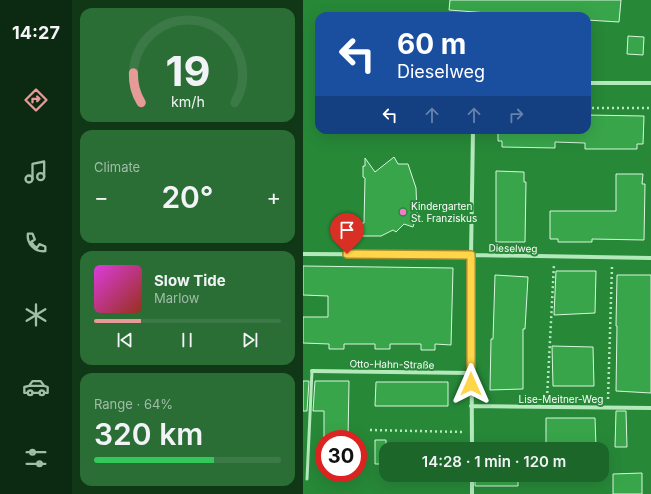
<!DOCTYPE html>
<html lang="en">
<head>
<meta charset="utf-8">
<style>
	body { margin:0; font-family:Inter,sans-serif; background:#2a6e36; color:#f1f3f6; height:100vh; display:flex; flex-direction:column; font-size:15px; white-space:nowrap }
	* { box-sizing:border-box; margin:0 }
	p { font-size:13px; color:#a0bda8 }
	.icon { flex:none; width:22px; height:22px; fill:none; stroke:currentColor; stroke-width:2; stroke-linecap:round; stroke-linejoin:round }
	.map { position:relative; flex:1; overflow:hidden }
	.panel { display:flex; flex-direction:column; gap:8px; padding:8px; background:#103817; width:231px }
	.panel>* { flex:none }
	.guide { position:absolute; left:12px; top:12px; width:276px; height:122px; border-radius:12px; box-shadow:0 4px 16px #0002; background:#1a4fa0; color:#fff; overflow:hidden }
	.speed { position:absolute; left:12px; top:430px; display:flex; gap:8px; font-size:20px; font-weight:700; text-align:center }
	.speed>* { display:grid; place-content:center; width:52px; height:52px; border-radius:50%; background:#1d662a; box-shadow:0 4px 16px #0002; line-height:1 }
	.speed .limit { border:6px solid #d22; background:#fff; color:#111 }
	.pin { position:absolute; display:grid; place-items:center; width:34px; height:34px; color:#fff; margin:-41px -17px; border-radius:50% 50% 50% 0; rotate:-45deg; box-shadow:0 0 4px #0007 }
	.pin .icon { rotate:45deg }
	.me { position:absolute; width:44px; margin:-22px; rotate:0deg; stroke-linejoin:round; filter:drop-shadow(0 0 3px #0008) }
	.turn { display:flex; align-items:center; gap:14px; height:84px; padding:0 16px; font-size:18px }
	.turn .icon { width:52px; height:52px; stroke-width:2.5 }
	.turn b { display:block; font-size:28px; line-height:34px }
	.lanes { display:flex; align-items:center; height:38px; padding:0 16px; background:#0003; justify-content:center; gap:20px; direction:ltr }
	.lanes .off { opacity:.35 }
	.big { font-size:30px; font-weight:600; line-height:1.1 }
	.panel .tile { flex:1; display:flex; flex-direction:column; justify-content:center; gap:6px; min-width:0; padding:0 14px; border-radius:12px; background:#2a6e36 }
	.panel .dial { align-items:center; gap:0 }
	.dial svg { height:104px; overflow:visible; fill:none; stroke:#3b7a47; stroke-width:7; stroke-linecap:round; text-anchor:middle }
	.dial text { fill:#f1f3f6; stroke:none }
	.song { display:flex; align-items:center; gap:12px }
	.cover { width:48px; height:48px; border-radius:6px; background:linear-gradient(135deg,hsl(300 70% 55%),hsl(10 70% 35%)) }
	.played { height:4px; border-radius:2px; background:linear-gradient(90deg,#e69b98 25%,#3b7a47 25%) }
	.keys { display:flex; justify-content:space-around; direction:ltr }
	.heat { display:flex; justify-content:space-between; align-items:center; font-size:22px; direction:ltr }
	.charge { height:6px; border-radius:3px; background:linear-gradient(90deg,#34c759 64%,#3b7a47 0) }
	.trip { position:absolute; left:76px; top:442px; width:230px; height:40px; border-radius:12px; background:#1d662a; box-shadow:0 4px 16px #0002; font-weight:600; line-height:40px; text-align:center }
	main { display:flex; flex:1; min-height:0 }
	.tabs { display:flex; flex-direction:column; width:72px; justify-content:space-around; align-items:center; background:#0c2911; color:#a0bda8 }
	.tabs .icon { width:28px; height:28px }
	.tabs .on { color:#e69b98 }
	.tabs b { font-size:18px; color:#f1f3f6 }
	.map>svg:first-child { display:block }
	.building { fill:#38a54a; stroke:#d8f7dd }
	.lines { fill:none; stroke-linecap:round; stroke-linejoin:round }
	.path { stroke:#b4e9bc; stroke-width:2.5; stroke-dasharray:2 3; stroke-linecap:butt }
	.lane { stroke:#b4e9bc; stroke-width:3 }
	.street { stroke:#b4e9bc; stroke-width:4 }
	.route-casing { stroke:#a68a30; stroke-width:10 }
	.route { stroke:#ffd54a; stroke-width:7 }
	.poi-dot { fill:#f17acb; stroke:#278838; stroke-width:1.5 }
	.labels { text-anchor:middle; dominant-baseline:central; stroke-width:4; stroke-linejoin:round; paint-order:stroke }
	.poi-label { font-size:10px; fill:#fff; stroke:#278838; text-anchor:start }
	.street-label { font-size:10px; fill:#fff; stroke:#278838 }
</style>
</head>
<body>
<main>
<nav class="tabs">
<b>14:27</b>
<svg class="icon on" aria-label="directions" viewBox="0 0 24 24"><path d="M12 3l9 9-9 9-9-9zM9 14v-3h6M13 9l2 2-2 2"/></svg>
<svg class="icon" aria-label="music" viewBox="0 0 24 24"><path d="M9 18V5l10-2v13"/><circle cx="6" cy="18" r="3"/><circle cx="16" cy="16" r="3"/></svg>
<svg class="icon" aria-label="phone" viewBox="0 0 24 24"><path d="M5 4h4l2 5-3 2q2 4 5 5l2-3 5 2v4C11 20 4 13 5 4z"/></svg>
<svg class="icon" aria-label="climate" viewBox="0 0 24 24"><path d="M12 3v18M4 7l16 10M4 17L20 7"/></svg>
<svg class="icon" aria-label="car" viewBox="0 0 24 24"><path d="M5 17H2v-5l4-1 3-4h7l3 4 3 1v5h-3M9 17h6M6 11h13"/><circle cx="7" cy="17" r="2"/><circle cx="17" cy="17" r="2"/></svg>
<svg class="icon" aria-label="filters" viewBox="0 0 24 24"><path d="M4 7h16M4 17h16"/><circle cx="9" cy="7" r="2"/><circle cx="15" cy="17" r="2"/></svg>
</nav>
<section class="panel">
<div class="tile dial"><svg viewBox="0 0 100 80">
<path d="M14 69A42 42 0 1 1 86 69"/>
<path d="M14 69A42 42 0 0 1 8 46" stroke="#e69b98"/>
<text x="50" y="56" font-size="32" font-weight="700">19</text>
<text x="50" y="72" font-size="11">km/h</text>
</svg></div>
<div class="tile"><p>Climate</p>
<div class="heat"><a>−</a><b class="big">20°</b><a>+</a></div>
</div>
<div class="tile">
<div class="song"><i class="cover"></i><div><b>Slow Tide</b><p>Marlow</p></div></div>
<div class="played"></div>
<div class="keys"><svg class="icon" aria-label="previous" viewBox="0 0 24 24"><path d="M18 5L8 12l10 7zM5 5v14"/></svg><svg class="icon" aria-label="pause" viewBox="0 0 24 24"><path d="M8 5v14M16 5v14"/></svg><svg class="icon" aria-label="next" viewBox="0 0 24 24"><path d="M6 5l10 7-10 7zM19 5v14"/></svg></div>
</div>
<div class="tile"><p>Range · 64%</p><b class="big">320 km</b><div class="charge"></div></div>
</section>
<div class="map">
<svg width="348" height="494" viewBox="0 0 348 494">
	<rect width="100%" height="100%" fill="#278838"/>
	<!-- building -->
	<path class="building" d="M147 0H318L316 22 284 20V16H224L146 10Z
		M325 36 341 37 340 55 324 54Z
		M284 115 341 116 340 144H334V149H282V143L252 142V148L199 147V141H195V130H284Z
		M91 157 95 164H105L113 188 114 214 110 227 101 224 93 232 90 230 78 236H59V223H61L62 178 60 177V166H62V158L72 172Z
		M193 171 221 172V182H223L222 242H193Z
		M313 174H340L339 184H342L341 240 289 239V242H255V239H247V211H313Z
		M0 266 150 268 148 345 132 344V350H118V344H87V349H72V344H41V349H26V344L0 343V317H25V296L0 295Z
		M253 271H293L292 313 251 315Z
		M192 275 225 277 222 329H220V389L187 390 188 339H190Z
		M314 275H348V393L313 391 314 326H313Z
		M249 346 290 347 291 386H250Z
		M0 381H6L4 411H0Z
		M12 381H46L45 439H21V411H10Z
		M73 382H145V406H72Z
		M313 411H323L324 447H312Z
		M243 418H292L293 447 243 446Z
		M72 440H83V464H72Z
		M339 473V494H310V474Z
		M172 475H215V486H172Z"/>
	<g class="lines">
		<!-- path -->
		<path class="path" d="M284 108H348
			M244 398 251 264
			M305 399 309 266
			M67 430 160 432"/>
		<!-- lane -->
		<path class="lane" d="M4 479 9 371"/>
		<!-- street -->
		<path class="street" d="M284 83H348
			M0 254 168 255 348 258
			M9 371 168 373
			M168 406 348 408
			M169 449 168 255 170 130
			M169 475V494"/>
	</g>
	<g class="lines">
		<!-- route casing -->
		<g class="route-casing">
			<path id="route" d="M44 254 168 255V384"/>
		</g>
		<!-- route -->
		<use href="#route" class="route"/>
	</g>
	<!-- markers -->
	<circle class="poi-dot" cx="100" cy="212" r="4"/>
	<g class="labels">
		<!-- poi labels -->
		<g class="poi-label">
			<text x="108" y="206">Kindergarten<tspan x="108" dy="12">St. Franziskus</tspan></text>
		</g>
		<!-- street labels -->
		<g class="street-label">
			<text transform="translate(210 248) rotate(1)">Dieselweg</text>
			<text transform="translate(89 364) rotate(1)">Otto-Hahn-Straße</text>
			<text x="258" y="399">Lise-Meitner-Weg</text>
		</g>
	</g>
</svg>
<div class="speed"><div class="limit">30</div></div>
<div class="pin" style="left:44px;top:254px;background:#d93025"><svg class="icon" aria-label="arrive" viewBox="0 0 24 24"><path d="M6 21V4h12l-3 4 3 4H6"/></svg></div>
<svg class="me" style="left:168px;top:384px" viewBox="-20 -20 40 40"><path d="M0-17L14 15 0 8-14 15z" fill="#ffd54a" stroke="#fff" stroke-width="4"/></svg>
<div class="trip">14:28 · 1 min · 120 m</div>
<div class="guide">
<div class="turn"><svg class="icon" aria-label="left" viewBox="0 0 24 24"><path d="M17 20v-9H6M10 6l-5 5 5 5"/></svg><div><b>60 m</b>Dieselweg</div></div>
<div class="lanes"><svg class="icon" aria-label="left" viewBox="0 0 24 24"><path d="M17 20v-9H6M10 6l-5 5 5 5"/></svg><svg class="icon off" aria-label="ahead" viewBox="0 0 24 24"><path d="M12 20V5M6 11l6-6 6 6"/></svg><svg class="icon off" aria-label="ahead" viewBox="0 0 24 24"><path d="M12 20V5M6 11l6-6 6 6"/></svg><svg class="icon off" aria-label="right" viewBox="0 0 24 24"><path d="M7 20v-9h11M14 6l5 5-5 5"/></svg></div>
</div>
</div>
</main>
</body>
</html>
